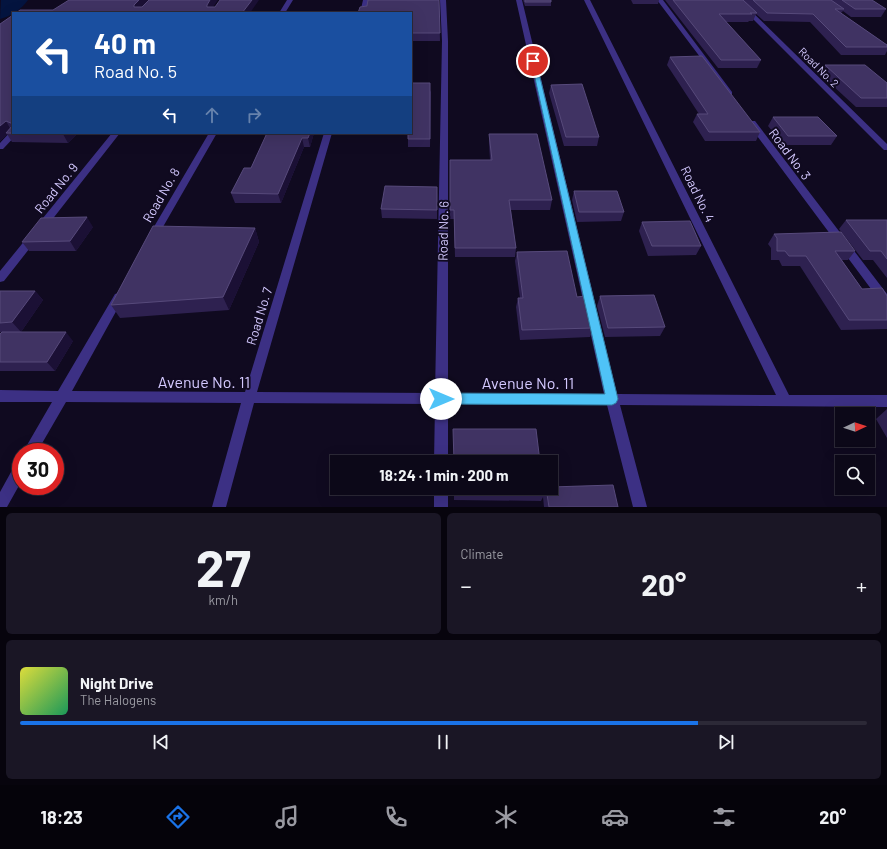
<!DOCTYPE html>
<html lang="en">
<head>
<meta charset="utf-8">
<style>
	body { margin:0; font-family:Barlow,sans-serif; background:#1a1625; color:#f1f3f6; height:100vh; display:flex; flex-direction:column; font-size:15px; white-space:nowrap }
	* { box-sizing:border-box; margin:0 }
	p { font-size:13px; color:#9a9aa2 }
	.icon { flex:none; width:22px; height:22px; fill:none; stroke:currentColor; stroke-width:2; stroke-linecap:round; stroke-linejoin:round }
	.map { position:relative; height:507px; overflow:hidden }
	.sheet { display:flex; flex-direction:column; gap:6px; padding:6px; background:#07040d; flex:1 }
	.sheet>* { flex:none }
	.top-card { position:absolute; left:12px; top:12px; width:400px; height:122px; border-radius:0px; box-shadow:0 4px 16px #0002,0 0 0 1px #2c2937; background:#1a4fa0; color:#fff; overflow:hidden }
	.needle { width:26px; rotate:86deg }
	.buttons { position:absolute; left:835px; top:407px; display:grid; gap:8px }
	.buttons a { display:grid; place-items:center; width:40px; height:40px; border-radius:0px; background:#0c0818; box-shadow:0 4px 16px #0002,0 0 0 1px #2c2937; font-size:20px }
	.speed { position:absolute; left:12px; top:443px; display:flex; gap:8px; font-size:20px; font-weight:700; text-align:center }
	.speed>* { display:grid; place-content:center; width:52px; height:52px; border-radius:50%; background:#0c0818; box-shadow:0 4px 16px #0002,0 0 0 1px #2c2937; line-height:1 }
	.speed .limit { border:6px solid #d22; background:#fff; color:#111 }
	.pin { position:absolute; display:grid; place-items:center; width:34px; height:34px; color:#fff; margin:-17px; border:2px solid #fff; border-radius:50%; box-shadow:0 1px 4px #0007 }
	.me { position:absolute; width:44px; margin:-22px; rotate:90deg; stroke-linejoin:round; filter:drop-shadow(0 0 3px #0008) }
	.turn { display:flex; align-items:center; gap:14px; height:84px; padding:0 16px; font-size:18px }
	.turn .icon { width:52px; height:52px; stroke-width:2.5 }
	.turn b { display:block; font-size:28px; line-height:34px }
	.lanes { display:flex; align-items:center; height:38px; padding:0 16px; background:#0003; justify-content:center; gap:20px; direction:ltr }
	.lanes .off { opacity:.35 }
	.big { font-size:30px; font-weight:700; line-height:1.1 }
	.sheet .card { flex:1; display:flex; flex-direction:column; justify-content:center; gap:6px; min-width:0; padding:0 14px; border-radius:6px; background:#1a1625 }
	.sheet .dial { align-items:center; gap:0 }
	.dial b { font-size:52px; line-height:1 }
	.song { display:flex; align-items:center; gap:12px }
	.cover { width:48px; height:48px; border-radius:6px; background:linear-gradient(135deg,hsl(60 70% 55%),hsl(150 70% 35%)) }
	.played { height:4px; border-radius:2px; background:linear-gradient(90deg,#1a73e8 80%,#2c2937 80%) }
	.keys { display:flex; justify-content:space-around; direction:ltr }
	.heat { display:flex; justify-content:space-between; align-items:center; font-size:22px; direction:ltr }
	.sheet .tiles { flex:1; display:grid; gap:6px; grid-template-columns:1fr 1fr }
	.card:last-child { grid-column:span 2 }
	.trip { position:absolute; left:330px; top:455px; width:228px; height:40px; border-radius:0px; background:#0c0818; box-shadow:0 4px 16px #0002,0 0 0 1px #2c2937; font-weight:700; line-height:40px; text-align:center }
	.dock { display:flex; height:64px; justify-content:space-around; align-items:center; background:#05030a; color:#9a9aa2 }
	.dock .icon { width:28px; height:28px }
	.dock .active { color:#1a73e8 }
	.dock b { font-size:18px; color:#f1f3f6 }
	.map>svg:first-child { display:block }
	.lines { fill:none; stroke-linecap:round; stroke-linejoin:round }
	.river { fill:#04143f; fill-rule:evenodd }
	.minor { fill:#3c3084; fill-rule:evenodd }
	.wall { fill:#2e2150 }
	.shaded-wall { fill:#1b1035 }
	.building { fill:#403363; stroke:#574a7b }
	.route { fill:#4fc3f7; stroke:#337fa1 }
	.labels { text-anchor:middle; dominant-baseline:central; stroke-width:4; stroke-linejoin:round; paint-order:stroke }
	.far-street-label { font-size:11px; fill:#d4c9ff; stroke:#100a20 }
	.street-label { font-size:13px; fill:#d4c9ff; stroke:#100a20 }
	.near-street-label { font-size:16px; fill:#d4c9ff; stroke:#100a20 }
</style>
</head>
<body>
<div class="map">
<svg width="887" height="507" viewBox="0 0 887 507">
	<rect width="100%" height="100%" fill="#100a20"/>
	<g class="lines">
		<!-- river -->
		<path class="river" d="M1 0H28C21 10 11 16 0 19Z"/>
		<!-- minor -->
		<path class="minor" d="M287 0H293L285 13H279Z
			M363 0H369L366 13H360Z
			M440 0H446L448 41V393L604 394 516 0H522L617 394 776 395 584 0H590L789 395H887V407L620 405 647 507H633L607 405 448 404V462H434L435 404 254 403 226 507H212L241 403 66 402 37 452H23L52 402H0V390L58 391 115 294 119 293 123 294 124 297 72 391 245 392 324 133H332L257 392 435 393 442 41Z
			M657 0H663L732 92V94H728Z
			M734 0H740L887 144V150H884Z
			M749 121H755L887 294V306L883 305 749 125Z
			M11 131 18 133 3 149H0V143Z
			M112 133H120L4 281 0 282V271Z
			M209 133H217L156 239H150L148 237Z
			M21 461V482L7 507H0V492L16 463Z
			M434 488H448V507H434Z"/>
	</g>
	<!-- wall -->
	<path class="wall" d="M368 0H439L440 41H411V13H358L360 7 367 6Z
		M523 0H551V6H525Z
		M631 0H659L658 4H633Z
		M665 0H872L886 9 881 17H851L843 11 841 13 887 45V51L885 55H841L810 22 764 21 756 14 753 21H749L748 22H726L761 60 757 68H718Z
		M13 15V133H78L68 143 12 142 7 134 0 141V24Z
		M670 57 760 132 756 141H705L693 122 697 114H699L667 65Z
		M825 65 887 83V107H856L820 74Z
		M551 85 599 137 597 146H564L549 93Z
		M431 90 430 147H408V139Z
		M773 117 837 136 831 145H784L768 126Z
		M267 133H314L310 147H304L281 203H235L231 193 251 168Z
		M489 134 552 200 550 210H511L516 248 515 257H455L454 219H450V160H490L489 143Z
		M437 187V219L382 218 381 209Z
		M574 191 624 212 621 221 577 222 572 200Z
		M846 220H887V278L873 260H863L839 229Z
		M642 222 701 246 696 255 648 256 639 231Z
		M93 227 76 251H29L22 242Z
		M255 228 259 242 229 310 120 318 111 305Z
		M774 234 855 251 848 260H842L862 289 887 296V329L841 330 800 266H782L779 260H771V248L768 244Z
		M517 252 577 297 593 328 590 337 520 340 516 307 518 298H520L515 261Z
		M0 291H35L43 300 21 332 73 341 55 371H0V334L1 332H0Z
		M600 296 665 327 660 336 605 337 597 306Z
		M887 409V438L876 419Z
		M454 488H543L544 493 546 488H551L618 507H544L543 497 541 501 454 500Z"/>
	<!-- shaded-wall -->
	<path class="shaded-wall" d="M139 0H149L137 12 134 7V5Z
		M210 0H218L209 13 207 5Z
		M252 0H259L250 13H242Z
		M6 121 11 130 6 133 7 134 0 141V126Z
		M64 133H78L68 143 63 134Z
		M310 133H314L310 147 308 138Z
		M302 138 304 147 281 203 278 194Z
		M87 217 93 227 76 251 70 241Z
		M255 228 259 242 229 310 223 297Z
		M35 291 43 300 21 332 12 322Z
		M66 332 73 341 55 371 47 362Z"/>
	<!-- building -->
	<path class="building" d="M69 0H139L134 5V7H142L149 0H210L207 5V7H215L220 0H252L242 13H16L20 10H53Z
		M368 0H439L440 33H411V13H358L360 7 367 6Z
		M525 0H551V2H525Z
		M673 0H743L757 13H750L752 14H719L761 60H721Z
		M753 0H831L844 9H835L887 45V47H846L813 14 767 13Z
		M842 0H872L886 9H855Z
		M13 15V124L6 121 0 126V24Z
		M702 56 760 132H709L697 114H708L670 57Z
		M825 65H865L887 83V98H861Z
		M412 83H430V139H408V133H411V100Z
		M582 84 599 137H566L551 85Z
		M773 117H818L837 136H788Z
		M13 125V133H64L63 134 6 133Z
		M267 133H310L308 138H302L278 194 231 193 244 168H251Z
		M489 134H537L552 200H509L516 248H455L454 210H450V160H492Z
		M385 186 437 187V210L381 209Z
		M574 191H617L624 212H579Z
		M87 217 70 241 22 242 41 218Z
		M846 220H887V259L881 251H870Z
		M690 221 701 246H652L642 222Z
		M153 226 255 228 223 297 111 305Z
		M841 232 855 251H835L862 289 882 288 887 296V320H849L806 256H789L785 251H777V238L774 234Z
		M567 251 577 297 585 296 593 328 522 330 518 298H523L517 252Z
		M0 291H35L12 322 0 323Z
		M654 295 665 327 608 328 600 296Z
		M2 332H66L47 362H0V334Z
		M453 429H536L540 462H454Z
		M613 485 618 507H549L546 488H551V487Z
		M454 488H543L544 493H454Z"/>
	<!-- route -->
	<path class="route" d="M531 60 536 61 618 399 616 403 612 405 441 404 437 402 435 399 437 395 441 393 605 394Z"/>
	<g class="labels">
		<!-- far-street labels -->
		<g class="far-street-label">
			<text transform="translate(819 67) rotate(45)">Road No. 2</text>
		</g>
		<!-- street labels -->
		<g class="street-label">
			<text transform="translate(790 154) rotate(53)">Road No. 3</text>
			<text transform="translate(56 188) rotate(-51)">Road No. 9</text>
			<text transform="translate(698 194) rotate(64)">Road No. 4</text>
			<text transform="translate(161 195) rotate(-60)">Road No. 8</text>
			<text transform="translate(443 231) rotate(-89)">Road No. 6</text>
			<text transform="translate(259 316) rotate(-73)">Road No. 7</text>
		</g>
		<!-- near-street labels -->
		<g class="near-street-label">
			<text x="204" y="381">Avenue No. 11</text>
			<text x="528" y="382">Avenue No. 11</text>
		</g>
	</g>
</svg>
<div class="buttons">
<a><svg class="needle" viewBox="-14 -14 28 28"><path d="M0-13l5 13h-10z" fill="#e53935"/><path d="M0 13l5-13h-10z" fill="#9a9aa2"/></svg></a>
<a><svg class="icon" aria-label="search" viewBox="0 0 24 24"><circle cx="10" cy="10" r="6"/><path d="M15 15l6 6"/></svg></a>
</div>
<div class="speed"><div class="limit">30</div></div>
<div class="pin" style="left:533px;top:61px;background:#d93025"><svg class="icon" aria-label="arrive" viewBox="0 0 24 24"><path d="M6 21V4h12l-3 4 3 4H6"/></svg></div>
<svg class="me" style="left:441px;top:399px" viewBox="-20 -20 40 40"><circle r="19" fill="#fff"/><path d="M0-13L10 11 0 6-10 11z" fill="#4fc3f7"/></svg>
<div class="trip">18:24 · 1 min · 200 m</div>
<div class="top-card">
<div class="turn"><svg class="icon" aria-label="left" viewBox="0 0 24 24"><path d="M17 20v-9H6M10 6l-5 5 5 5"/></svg><div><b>40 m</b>Road No. 5</div></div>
<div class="lanes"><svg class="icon" aria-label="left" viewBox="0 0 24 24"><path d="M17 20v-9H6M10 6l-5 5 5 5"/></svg><svg class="icon off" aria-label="ahead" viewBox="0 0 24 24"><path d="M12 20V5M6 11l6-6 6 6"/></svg><svg class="icon off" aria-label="right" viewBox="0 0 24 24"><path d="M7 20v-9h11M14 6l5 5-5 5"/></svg></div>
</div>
</div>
<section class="sheet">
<div class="tiles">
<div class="card dial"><b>27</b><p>km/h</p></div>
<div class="card"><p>Climate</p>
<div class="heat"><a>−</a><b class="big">20°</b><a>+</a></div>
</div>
<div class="card">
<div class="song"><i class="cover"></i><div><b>Night Drive</b><p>The Halogens</p></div></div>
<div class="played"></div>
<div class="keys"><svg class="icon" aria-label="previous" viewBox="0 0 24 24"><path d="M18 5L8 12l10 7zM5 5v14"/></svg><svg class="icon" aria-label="pause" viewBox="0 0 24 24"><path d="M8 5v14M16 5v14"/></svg><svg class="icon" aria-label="next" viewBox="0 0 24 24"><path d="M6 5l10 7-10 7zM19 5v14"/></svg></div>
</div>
</div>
</section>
<nav class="dock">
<b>18:23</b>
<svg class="icon active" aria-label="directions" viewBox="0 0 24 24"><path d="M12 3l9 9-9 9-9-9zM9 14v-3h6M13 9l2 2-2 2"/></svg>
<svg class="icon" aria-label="music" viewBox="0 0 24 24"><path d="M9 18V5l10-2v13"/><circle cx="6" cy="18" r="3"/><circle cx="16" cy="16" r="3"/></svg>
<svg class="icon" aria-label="phone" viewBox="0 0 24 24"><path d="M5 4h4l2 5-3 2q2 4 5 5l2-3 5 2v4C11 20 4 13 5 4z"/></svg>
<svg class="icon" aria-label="climate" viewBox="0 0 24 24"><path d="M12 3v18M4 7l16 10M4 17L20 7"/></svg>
<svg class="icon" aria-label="car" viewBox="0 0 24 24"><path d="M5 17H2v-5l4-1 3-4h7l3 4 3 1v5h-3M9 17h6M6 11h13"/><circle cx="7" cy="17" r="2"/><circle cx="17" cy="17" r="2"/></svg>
<svg class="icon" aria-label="filters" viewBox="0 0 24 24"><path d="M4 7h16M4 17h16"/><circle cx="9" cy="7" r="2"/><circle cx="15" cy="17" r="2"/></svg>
<b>20°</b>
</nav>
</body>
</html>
